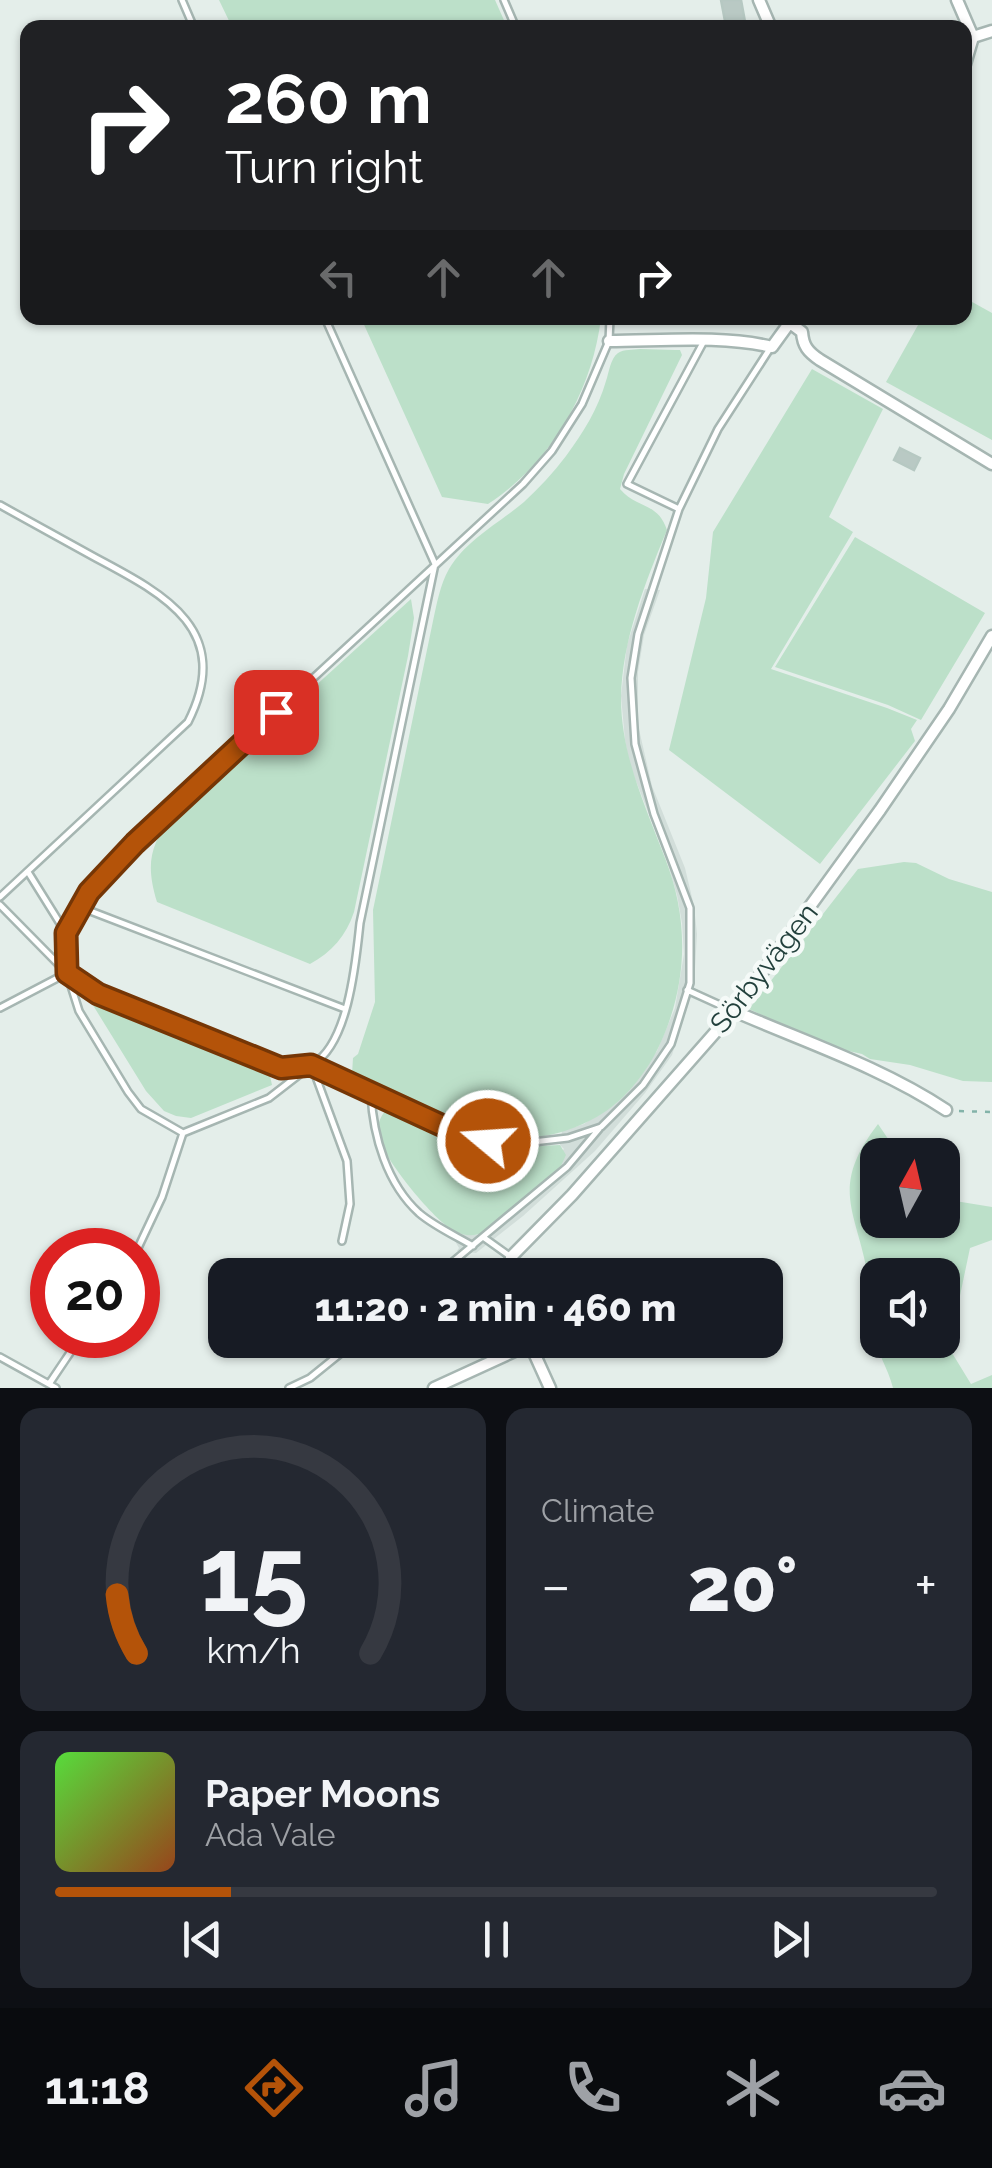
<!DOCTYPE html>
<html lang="en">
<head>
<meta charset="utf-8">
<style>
	body { margin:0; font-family:Raleway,sans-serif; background:#242831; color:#f1f3f6; height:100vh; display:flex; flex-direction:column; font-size:38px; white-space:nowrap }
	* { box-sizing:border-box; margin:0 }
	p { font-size:32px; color:#9ea1a6 }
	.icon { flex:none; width:55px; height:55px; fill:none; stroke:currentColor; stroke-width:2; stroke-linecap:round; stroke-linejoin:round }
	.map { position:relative; height:1388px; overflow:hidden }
	.drawer { display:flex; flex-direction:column; gap:20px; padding:20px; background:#0d0f14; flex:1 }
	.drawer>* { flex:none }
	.banner { position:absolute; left:20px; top:20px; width:952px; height:305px; border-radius:20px; box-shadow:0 2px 8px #0004; background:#202124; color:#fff; overflow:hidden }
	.needle { width:65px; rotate:8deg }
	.tools { position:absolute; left:860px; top:1138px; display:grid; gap:20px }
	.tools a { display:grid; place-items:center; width:100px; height:100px; border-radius:20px; background:#171b24; box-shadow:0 2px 8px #0004; font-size:50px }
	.speed { position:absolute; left:30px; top:1228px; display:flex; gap:20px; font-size:50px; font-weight:700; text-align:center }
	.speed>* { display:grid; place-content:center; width:130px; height:130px; border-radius:50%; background:#171b24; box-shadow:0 2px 8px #0004; line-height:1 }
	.speed .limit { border:15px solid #d22; background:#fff; color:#111 }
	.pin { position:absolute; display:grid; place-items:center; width:85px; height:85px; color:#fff; margin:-42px; border-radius:20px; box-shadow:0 5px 15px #0006 }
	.me { position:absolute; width:110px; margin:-55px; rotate:288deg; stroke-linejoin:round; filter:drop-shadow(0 0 8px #0008) }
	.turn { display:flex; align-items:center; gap:35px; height:210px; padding:0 40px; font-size:45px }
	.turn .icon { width:130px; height:130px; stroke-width:2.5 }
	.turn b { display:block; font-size:70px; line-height:85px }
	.lanes { display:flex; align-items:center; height:95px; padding:0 40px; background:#0003; justify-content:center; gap:50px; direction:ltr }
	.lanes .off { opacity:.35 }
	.big { font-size:75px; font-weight:800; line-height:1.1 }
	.drawer .tile { flex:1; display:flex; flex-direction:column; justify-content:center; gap:15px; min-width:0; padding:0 35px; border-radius:20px; background:#242831 }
	.drawer .dial { align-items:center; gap:0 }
	.dial svg { height:260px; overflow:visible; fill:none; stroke:#363941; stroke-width:7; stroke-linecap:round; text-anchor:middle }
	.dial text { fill:#f1f3f6; stroke:none }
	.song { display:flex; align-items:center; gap:30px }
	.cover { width:120px; height:120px; border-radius:15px; background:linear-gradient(135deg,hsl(110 70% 55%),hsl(20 70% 35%)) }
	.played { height:10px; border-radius:5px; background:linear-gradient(90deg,#b45309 20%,#363941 20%) }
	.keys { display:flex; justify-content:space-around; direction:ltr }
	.heat { display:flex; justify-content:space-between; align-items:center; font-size:55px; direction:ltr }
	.drawer .tiles { flex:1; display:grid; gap:20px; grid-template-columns:1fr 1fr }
	.tile:last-child { grid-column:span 2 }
	.trip { position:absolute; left:208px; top:1258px; width:575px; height:100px; border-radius:20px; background:#171b24; box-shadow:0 2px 8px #0004; font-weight:800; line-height:100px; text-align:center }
	.tabs { display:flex; height:160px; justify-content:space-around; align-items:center; background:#090b0e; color:#9ea1a6 }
	.tabs .icon { width:70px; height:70px }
	.tabs .selected { color:#b45309 }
	.tabs b { font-size:45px; color:#f1f3f6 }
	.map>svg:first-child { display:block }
	.built { fill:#d2deda }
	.green { fill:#bce0c9; fill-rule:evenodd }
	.building { fill:#b9c9c4; stroke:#b6c8c2; stroke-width:2.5 }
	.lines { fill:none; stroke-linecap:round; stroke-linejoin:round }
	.service-casing { stroke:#a6b6b2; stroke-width:10 }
	.minor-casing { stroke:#a6b6b2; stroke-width:15 }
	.path { stroke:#83b3a9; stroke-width:2.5; stroke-dasharray:5 8; stroke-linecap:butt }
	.service { stroke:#fff; stroke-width:5 }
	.minor { stroke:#fff; stroke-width:10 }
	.route-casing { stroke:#753606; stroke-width:25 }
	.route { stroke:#b45309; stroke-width:18 }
	.labels { text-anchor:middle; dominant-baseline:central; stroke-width:9; stroke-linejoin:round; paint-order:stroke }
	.street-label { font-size:28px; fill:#22403c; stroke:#f5faf8 }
</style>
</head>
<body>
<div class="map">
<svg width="992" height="1388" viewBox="0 0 992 1388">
	<rect width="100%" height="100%" fill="#e4eeea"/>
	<!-- built -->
	<path class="built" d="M645 589 660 590 644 635 638 672V725L652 786 685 868 694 906 697 934 694 986 672 1055 645 1093 595 1151 523 1216 476 1253 457 1251 459 1248 455 1241 463 1234 479 1235 564 1149 560 1145 562 1131 584 1124 626 1093 657 1051 675 1008 684 954 682 923 677 895 667 861 629 763 625 740 621 696 627 645Z"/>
	<!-- green -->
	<path class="green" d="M219 0H495L507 27H232Z
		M965 298 992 313V440L886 382 922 318H965Z
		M361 318H601C592 392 551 463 488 504L442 497Z
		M640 349 675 350H680L682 355 624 474 620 489C637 509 658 502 667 530 645 583 622 640 621 698 621 755 645 805 665 858 689 919 688 982 661 1042 647 1073 622 1105 591 1120 553 1139 513 1146 475 1125L473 1133 438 1120 352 1074 353 1058 358 1054 375 1002 373 910 433 621C437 603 440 585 449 569 466 540 499 523 524 502 539 488 553 473 566 456 583 433 598 409 606 381 609 373 610 359 618 353 624 349 633 350 640 349Z
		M812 369 883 409 829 517 853 532 771 669 887 708 917 720 911 729 915 741 820 864 669 750 706 598 713 532Z
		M855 537 985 613 921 720 888 705 775 667Z
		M411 599 414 618 408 656 354 912C346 936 332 952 310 964L157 902C146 866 149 846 172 816Z
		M904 862 916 863 949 879 992 892V1082L963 1081 910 1065 870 1059 862 1054 831 1047 749 1009 858 869Z
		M91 1002 270 1076 272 1085 191 1118 176 1116 164 1111 146 1091Z
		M392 1110 461 1141 500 1148 560 1145 566 1155 560 1168 484 1232C474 1237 465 1236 454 1231 434 1220 387 1163 380 1140 376 1129 378 1120 385 1111Z
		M878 1124 899 1155H878V1220H942L943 1199 992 1207V1240L970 1248 949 1348 971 1384 992 1375V1388H893C888 1368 876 1350 871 1330 867 1313 872 1294 868 1276 856 1209 829 1188 878 1124ZM878 1275H942V1340H878Z"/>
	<!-- building -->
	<path class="building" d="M721 0H741L746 27 720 28 719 22 725 21Z
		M900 448 920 458 914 470 894 460Z"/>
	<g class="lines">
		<!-- service casing -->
		<g class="service-casing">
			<path id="service" d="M182 0 194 28
				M504 0 516 28
				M325 318 435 564 360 923C356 960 349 1043 313 1064 305 1068 290 1067 281 1067L98 994 67 973 66 933 89 891 135 843 523 484 552 451 582 404 609 341 610 318
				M0 505C32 523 64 540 96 558 166 595 234 631 188 722L0 897
				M679 509 627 484 704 341
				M28 872 66 933
				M0 905 67 973 79 1011 128 1092 141 1109 183 1133 269 1098 309 1067
				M80 907 345 1009
				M687 990 731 1010
				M0 1008 67 973
				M311 1065 455 1132 489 1141 533 1142 568 1138 601 1127 643 1085 671 1044 690 983V908L654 814 635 744 631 678 638 634 679 509 718 429 771 347
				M312 1066 347 1161 350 1204 342 1241
				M371 1094C373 1136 387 1184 419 1213 434 1226 456 1236 473 1246
				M483 1237 511 1257
				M137 1250 162 1197 183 1133
				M437 1275 567 1167 599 1129
				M0 1357 56 1388
				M49 1384 82 1335
				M289 1388 310 1378 357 1340"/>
		</g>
		<!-- minor casing -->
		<g class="minor-casing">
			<path id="minor" d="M759 0 771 28
				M957 0 973 37 992 31
				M965 64 973 37H967
				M790 323 802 332C803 346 808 352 820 360L992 464
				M609 341C660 341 722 335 772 347L793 318
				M734 1011C805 1042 881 1067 946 1110
				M512 1275 511 1257 572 1195 734 1011 880 810 949 709 992 636
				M434 1388 530 1344 550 1388"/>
		</g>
		<!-- path -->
		<path class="path" d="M959 1111 992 1112"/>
		<!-- service -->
		<use href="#service" class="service"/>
		<!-- minor -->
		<use href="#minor" class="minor"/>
	</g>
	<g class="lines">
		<!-- route casing -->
		<g class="route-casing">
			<path id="route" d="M276 712 135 843 89 892 66 933 67 973 98 994 281 1068 311 1065 456 1132 488 1141"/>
		</g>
		<!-- route -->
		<use href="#route" class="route"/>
	</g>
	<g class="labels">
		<!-- street labels -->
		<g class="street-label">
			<text transform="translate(764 968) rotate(-52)">Sörbyvägen</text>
		</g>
	</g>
</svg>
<div class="tools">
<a><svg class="needle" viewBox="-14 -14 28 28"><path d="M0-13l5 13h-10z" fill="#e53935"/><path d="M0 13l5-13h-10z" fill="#9ea1a6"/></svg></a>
<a><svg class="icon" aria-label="sound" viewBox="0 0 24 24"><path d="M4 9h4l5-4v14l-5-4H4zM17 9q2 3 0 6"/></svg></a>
</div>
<div class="speed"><div class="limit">20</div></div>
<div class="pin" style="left:276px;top:712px;background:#d93025"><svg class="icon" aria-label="arrive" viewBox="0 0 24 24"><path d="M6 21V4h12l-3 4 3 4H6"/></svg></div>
<svg class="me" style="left:488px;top:1141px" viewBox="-20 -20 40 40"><circle r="17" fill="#b45309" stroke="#fff" stroke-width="3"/><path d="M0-11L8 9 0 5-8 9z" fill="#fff"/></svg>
<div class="trip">11:20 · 2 min · 460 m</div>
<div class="banner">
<div class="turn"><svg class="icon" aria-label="right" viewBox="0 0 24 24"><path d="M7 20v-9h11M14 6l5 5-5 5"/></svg><div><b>260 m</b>Turn right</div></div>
<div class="lanes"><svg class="icon off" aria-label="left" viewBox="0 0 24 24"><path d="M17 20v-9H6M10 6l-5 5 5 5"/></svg><svg class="icon off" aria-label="ahead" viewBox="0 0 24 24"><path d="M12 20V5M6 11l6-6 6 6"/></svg><svg class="icon off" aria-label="ahead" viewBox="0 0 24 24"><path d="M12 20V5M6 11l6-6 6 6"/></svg><svg class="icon" aria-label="right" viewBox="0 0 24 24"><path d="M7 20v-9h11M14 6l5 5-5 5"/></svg></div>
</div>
</div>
<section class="drawer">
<div class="tiles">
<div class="tile dial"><svg viewBox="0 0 100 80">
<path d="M14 69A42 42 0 1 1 86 69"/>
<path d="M14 69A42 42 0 0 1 8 51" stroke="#b45309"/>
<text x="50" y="56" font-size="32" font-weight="700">15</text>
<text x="50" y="72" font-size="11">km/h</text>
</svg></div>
<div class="tile"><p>Climate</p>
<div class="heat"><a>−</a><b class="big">20°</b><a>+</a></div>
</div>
<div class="tile">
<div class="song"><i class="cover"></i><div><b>Paper Moons</b><p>Ada Vale</p></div></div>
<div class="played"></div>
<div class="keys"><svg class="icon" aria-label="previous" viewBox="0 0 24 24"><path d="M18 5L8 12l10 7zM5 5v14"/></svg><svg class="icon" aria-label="pause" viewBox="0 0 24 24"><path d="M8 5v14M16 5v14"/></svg><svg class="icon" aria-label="next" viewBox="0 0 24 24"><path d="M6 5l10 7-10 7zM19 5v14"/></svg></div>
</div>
</div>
</section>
<nav class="tabs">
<b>11:18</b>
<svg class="icon selected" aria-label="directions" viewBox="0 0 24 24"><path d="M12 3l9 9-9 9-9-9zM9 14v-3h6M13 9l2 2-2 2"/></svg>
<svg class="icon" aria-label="music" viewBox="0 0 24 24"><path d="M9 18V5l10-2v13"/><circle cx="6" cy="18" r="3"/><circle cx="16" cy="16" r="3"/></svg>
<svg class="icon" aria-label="phone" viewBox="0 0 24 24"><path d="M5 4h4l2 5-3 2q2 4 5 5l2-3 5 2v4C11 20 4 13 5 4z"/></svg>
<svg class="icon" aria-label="climate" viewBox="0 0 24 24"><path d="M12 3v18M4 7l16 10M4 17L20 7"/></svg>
<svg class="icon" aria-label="car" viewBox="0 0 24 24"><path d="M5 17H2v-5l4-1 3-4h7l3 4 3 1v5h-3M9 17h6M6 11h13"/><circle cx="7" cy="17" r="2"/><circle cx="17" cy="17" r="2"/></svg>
</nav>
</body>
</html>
